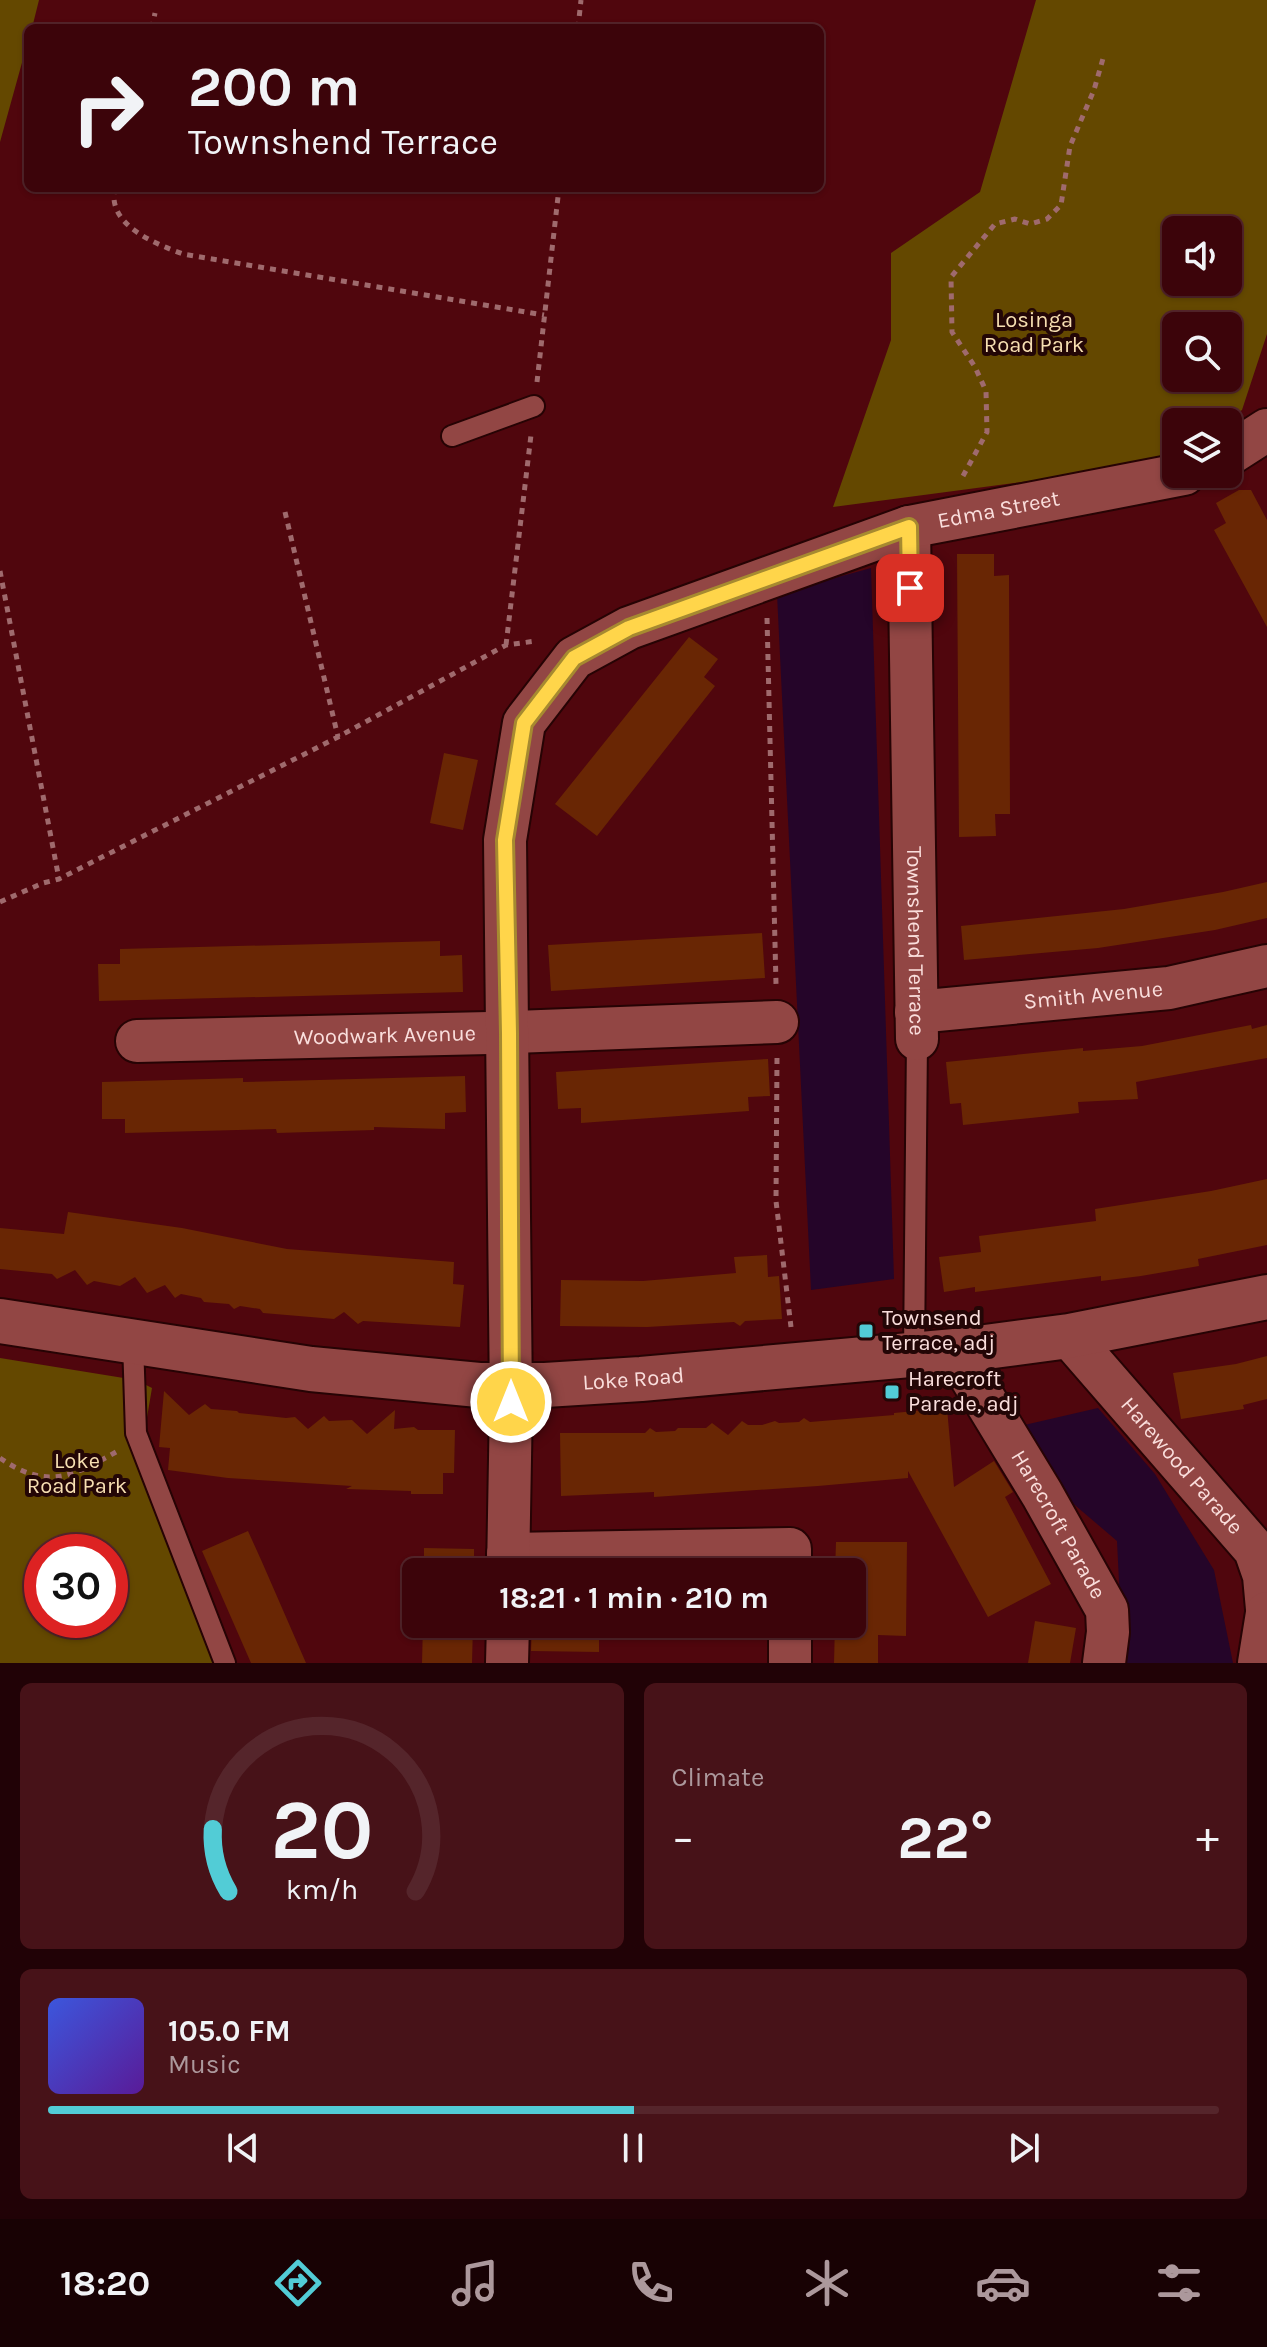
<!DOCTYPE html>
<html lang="en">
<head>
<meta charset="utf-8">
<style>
	body { margin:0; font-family:Karla,sans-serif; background:#471218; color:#f1f3f6; height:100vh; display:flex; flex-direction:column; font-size:30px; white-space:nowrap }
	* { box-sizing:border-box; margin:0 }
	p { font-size:26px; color:#ac989c }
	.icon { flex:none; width:44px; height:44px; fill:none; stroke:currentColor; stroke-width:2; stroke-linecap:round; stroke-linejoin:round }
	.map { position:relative; height:1663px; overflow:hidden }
	.drawer { display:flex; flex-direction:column; gap:20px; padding:20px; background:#210206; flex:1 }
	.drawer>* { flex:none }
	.top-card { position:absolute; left:24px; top:24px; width:800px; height:168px; border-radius:12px; box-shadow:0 2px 6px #0004,0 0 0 2px #55252b; background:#3c040a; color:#f1f3f6; overflow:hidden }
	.tools { position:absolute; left:1162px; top:216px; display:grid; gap:16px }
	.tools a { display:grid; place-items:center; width:80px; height:80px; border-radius:12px; background:#3c040a; box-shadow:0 2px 6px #0004,0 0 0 2px #55252b; font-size:40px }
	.speed { position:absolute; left:24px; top:1534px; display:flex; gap:16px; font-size:40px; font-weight:700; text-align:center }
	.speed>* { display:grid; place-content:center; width:104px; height:104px; border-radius:50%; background:#3c040a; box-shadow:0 2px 6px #0004,0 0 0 2px #55252b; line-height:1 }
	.speed .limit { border:12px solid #d22; background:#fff; color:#111 }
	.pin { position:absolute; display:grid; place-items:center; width:68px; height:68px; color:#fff; margin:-34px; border-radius:16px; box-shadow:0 4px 12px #0006 }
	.me { position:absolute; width:88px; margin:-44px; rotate:0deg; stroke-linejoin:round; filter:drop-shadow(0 0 6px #0008) }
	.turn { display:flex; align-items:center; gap:28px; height:168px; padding:0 32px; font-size:36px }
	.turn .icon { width:104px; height:104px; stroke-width:2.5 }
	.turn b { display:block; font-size:56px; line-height:68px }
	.big { font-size:60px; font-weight:700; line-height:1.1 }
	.drawer .widget { flex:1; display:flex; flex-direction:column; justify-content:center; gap:12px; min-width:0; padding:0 28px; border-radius:12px; background:#471218 }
	.drawer .dial { align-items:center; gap:0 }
	.dial svg { height:208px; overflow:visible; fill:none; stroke:#55252b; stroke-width:7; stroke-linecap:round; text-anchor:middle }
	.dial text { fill:#f1f3f6; stroke:none }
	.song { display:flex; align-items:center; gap:24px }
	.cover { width:96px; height:96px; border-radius:12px; background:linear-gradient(135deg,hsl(230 70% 55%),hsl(270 70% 35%)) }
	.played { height:8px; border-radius:4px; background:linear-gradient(90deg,#52ccd6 50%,#55252b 50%) }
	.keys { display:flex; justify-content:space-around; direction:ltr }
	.heat { display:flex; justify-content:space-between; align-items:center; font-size:44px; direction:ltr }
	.drawer .tiles { flex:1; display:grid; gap:20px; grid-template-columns:1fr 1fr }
	.widget:last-child { grid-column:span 2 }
	.trip { position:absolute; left:402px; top:1558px; width:464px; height:80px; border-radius:12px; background:#3c040a; box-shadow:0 2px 6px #0004,0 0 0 2px #55252b; font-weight:700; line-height:80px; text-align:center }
	.tabs { display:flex; height:128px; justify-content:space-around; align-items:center; background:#180204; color:#ac989c }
	.tabs .icon { width:56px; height:56px }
	.tabs .active { color:#52ccd6 }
	.tabs b { font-size:36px; color:#f1f3f6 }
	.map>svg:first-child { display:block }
	.green { fill:#644800; fill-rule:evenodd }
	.water { fill:#250529 }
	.building { fill:#692604 }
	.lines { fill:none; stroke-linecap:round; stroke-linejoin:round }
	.lane-casing { stroke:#260304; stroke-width:24 }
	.street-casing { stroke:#260304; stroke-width:46 }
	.secondary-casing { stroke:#260304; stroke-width:48 }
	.path { stroke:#9f6a6d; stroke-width:5; stroke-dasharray:6 6; stroke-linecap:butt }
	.lane { stroke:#924644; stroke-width:20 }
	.street { stroke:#924644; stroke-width:42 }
	.secondary { stroke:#924644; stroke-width:44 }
	.route-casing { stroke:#a68a30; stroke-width:20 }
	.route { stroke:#ffd54a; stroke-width:14 }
	.poi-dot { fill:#52ccd6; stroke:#230606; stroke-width:3 }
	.labels { text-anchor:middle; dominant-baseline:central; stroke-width:8; stroke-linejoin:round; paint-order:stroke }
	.park-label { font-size:22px; fill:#f7dfb2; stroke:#230606 }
	.street-label { font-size:22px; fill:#fadedc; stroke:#230606 }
	.poi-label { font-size:22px; fill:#fadedc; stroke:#230606; text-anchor:start }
</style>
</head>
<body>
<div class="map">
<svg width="1267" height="1663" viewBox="0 0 1267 1663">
	<rect width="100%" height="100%" fill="#50060d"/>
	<!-- green -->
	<path class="green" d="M0 0H39L32 28H28V41L0 142Z
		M1036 0H1267V334L1242 410 1224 422H1176V453L1158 464 833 507 891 340V253L980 192ZM1176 230H1228V282H1176ZM1176 326H1228V378H1176Z
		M0 1358 136 1380 152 1388 144 1435 232 1663H0ZM42 1552H110V1620H42Z"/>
	<!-- water -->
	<path class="water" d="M871 568 894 1279 811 1290 777 594Z
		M1098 1408 1155 1474 1214 1570 1233 1663H1123L1117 1541 1049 1483 1020 1426Z"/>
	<!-- building -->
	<path class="building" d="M1239 490H1251L1267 520V627L1214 530 1226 523 1216 503Z
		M957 554H994V576L1009 575 1010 814H995L996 836 959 837Z
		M689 637 718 659 704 677 715 686 597 836 555 804Z
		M444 753 478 760 463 830 430 823Z
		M1267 882V918L1215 930 1098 948 964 960 961 926 1124 909 1223 892Z
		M762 933 765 978 551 991 548 945Z
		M440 941V956L462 955 463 992 99 1001 98 964H120V949Z
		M1251 1025 1252 1029 1267 1025V1058L1136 1082 1138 1099 1078 1102 1079 1113 963 1125 961 1103 950 1104 946 1062 1083 1048V1051L1142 1046Z
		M768 1059 770 1096 748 1097 749 1111 581 1123V1108L558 1109 556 1072Z
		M465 1076 466 1112 445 1113V1129L374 1127V1130L277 1133 276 1129 125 1133V1119H102V1082L243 1078V1082Z
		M1267 1179V1245L1198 1259 1199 1266 1141 1276 1101 1281V1276L975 1292V1287L944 1292 939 1257 981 1252 979 1236 1096 1221 1095 1209 1211 1191Z
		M68 1212 182 1228 287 1249 454 1262 453 1284 464 1285 460 1327 363 1321 358 1324 344 1312 334 1319 263 1313 260 1309 240 1306 234 1309 229 1304 204 1302 201 1298 181 1294 175 1298 165 1285 147 1293 135 1277 120 1286 94 1281 87 1285 75 1270 57 1279 52 1274 0 1269V1228L64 1234Z
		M767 1255 768 1277 779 1276 782 1319 745 1321 740 1326 734 1322 647 1327 560 1326 561 1280 643 1281 736 1273 734 1257Z
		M1267 1356V1399L1243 1405 1244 1409 1181 1419 1173 1373 1236 1364Z
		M164 1391 189 1415 205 1404 211 1409 237 1411 239 1413 286 1418 295 1417 308 1429 324 1416 329 1421 352 1420 367 1434 395 1410 394 1429 414 1427 418 1430H455L454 1473H443V1494H411V1491L346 1489 352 1486 228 1478 168 1470 170 1448 159 1447Z
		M947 1408 954 1487 994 1461 1013 1492 1005 1497 1051 1584 988 1617 908 1471V1478L818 1486 654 1497V1492L561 1496 560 1433H645L650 1428 656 1432 675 1431 678 1428H706L712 1423 728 1435 742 1421 748 1425H762L775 1421 779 1423 799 1422 804 1418 810 1422 894 1415V1413Z
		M248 1531 262 1562 306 1663H251L202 1551Z
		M836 1542H907L906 1636 878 1635V1663H834L835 1624H852V1572H835Z
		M424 1548 474 1549V1572H424Z
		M1035 1621 1076 1628 1070 1663H1028Z
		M423 1624H473L472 1663H422Z
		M532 1624H599V1652L531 1651Z"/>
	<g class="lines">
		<!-- lane casing -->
		<g class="lane-casing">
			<path id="lane" d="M452 436 534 406
				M133 1342 136 1433 225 1663
				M914 1355 917 1039"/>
		</g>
		<!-- street casing -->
		<g class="street-casing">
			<g id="street">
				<path d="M1228 455 1267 430"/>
				<path id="s1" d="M909 527 917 1039"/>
				<path id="s2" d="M916 1012 1169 988 1267 966"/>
				<path id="s3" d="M137 1041 489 1033 777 1022"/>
				<path id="s4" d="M1069 1336 1255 1550 1264 1576 1267 1609"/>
				<path id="s5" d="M955 1351 1042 1494 1107 1610 1108 1632 1104 1663"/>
				<path d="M508 1554 790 1549V1572"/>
				<path id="s6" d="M508 1572 511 1402 505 840 524 723 574 658 629 628 909 527 1184 474"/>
				<path d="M507 1663 508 1624"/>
				<path d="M790 1663V1624"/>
				<path d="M1259 1663 1267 1613"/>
			</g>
		</g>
		<!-- secondary casing -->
		<g class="secondary-casing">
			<g id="secondary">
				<path id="s7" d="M0 1321 311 1369 479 1385H545L641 1379 955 1351 1069 1336 1267 1297"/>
			</g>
		</g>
		<!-- path -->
		<path class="path" d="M152 28 155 13
			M578 28 581 0
			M115 188C106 225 156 244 183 254L544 315
			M537 382 559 188
			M963 476 987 432 986 391 975 367 952 332 951 277 995 224 1015 219 1030 224 1047 219 1061 205 1070 146 1094 90 1104 55
			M285 512 338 737
			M0 571 59 879
			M767 618 776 984
			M506 645 531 435
			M0 902 43 883 59 879 338 737 506 645 536 641
			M777 1058 776 1201 791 1327
			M0 1458C46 1490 72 1477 116 1452"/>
		<!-- lane -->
		<use href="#lane" class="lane"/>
		<!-- street -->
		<use href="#street" class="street"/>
		<!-- secondary -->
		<use href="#secondary" class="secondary"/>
	</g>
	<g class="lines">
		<!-- route casing -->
		<g class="route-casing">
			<path id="route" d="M511 1402 509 1033 505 840 524 723 574 658 629 628 909 527 910 588"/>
		</g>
		<!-- route -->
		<use href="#route" class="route"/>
	</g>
	<!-- markers -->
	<g class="poi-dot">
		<rect x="858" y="1323" width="16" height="16" rx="4"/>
		<rect x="884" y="1384" width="16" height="16" rx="4"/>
	</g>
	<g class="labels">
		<!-- park labels -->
		<g class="park-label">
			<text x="1034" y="320">Losinga<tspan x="1034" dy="25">Road Park</tspan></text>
			<text x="77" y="1461">Loke<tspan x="77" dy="25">Road Park</tspan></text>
		</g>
		<!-- street labels -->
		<g class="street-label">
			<text stroke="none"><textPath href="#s6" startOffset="1384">Edma Street</textPath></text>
			<text stroke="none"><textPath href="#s1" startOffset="414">Townshend Terrace</textPath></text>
			<text stroke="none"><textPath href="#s2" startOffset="178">Smith Avenue</textPath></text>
			<text stroke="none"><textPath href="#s3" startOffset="248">Woodwark Avenue</textPath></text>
			<text stroke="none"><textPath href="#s7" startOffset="638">Loke Road</textPath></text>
			<text stroke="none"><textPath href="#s4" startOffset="172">Harewood Parade</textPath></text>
			<text stroke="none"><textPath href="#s5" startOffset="202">Harecroft Parade</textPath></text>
		</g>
		<!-- poi labels -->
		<g class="poi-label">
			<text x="882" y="1318">Townsend<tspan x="882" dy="25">Terrace, adj</tspan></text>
			<text x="908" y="1379">Harecroft<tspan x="908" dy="25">Parade, adj</tspan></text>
		</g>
	</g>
</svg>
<div class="tools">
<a><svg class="icon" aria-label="sound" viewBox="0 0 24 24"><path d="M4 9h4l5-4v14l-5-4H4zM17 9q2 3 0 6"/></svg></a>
<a><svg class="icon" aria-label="search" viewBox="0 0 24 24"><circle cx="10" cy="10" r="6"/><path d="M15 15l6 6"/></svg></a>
<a><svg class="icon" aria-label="layers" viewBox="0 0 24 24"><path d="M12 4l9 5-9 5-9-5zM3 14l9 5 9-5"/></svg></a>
</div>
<div class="speed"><div class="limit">30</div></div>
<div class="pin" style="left:910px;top:588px;background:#d93025"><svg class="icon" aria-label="arrive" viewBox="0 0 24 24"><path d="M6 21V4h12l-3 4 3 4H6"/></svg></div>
<svg class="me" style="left:511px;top:1402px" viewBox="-20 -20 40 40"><circle r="17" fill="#ffd54a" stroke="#fff" stroke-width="3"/><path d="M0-11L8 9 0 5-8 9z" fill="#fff"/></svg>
<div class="trip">18:21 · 1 min · 210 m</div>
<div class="top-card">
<div class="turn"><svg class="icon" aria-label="right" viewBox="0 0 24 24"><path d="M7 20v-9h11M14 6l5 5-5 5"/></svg><div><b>200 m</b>Townshend Terrace</div></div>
</div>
</div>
<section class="drawer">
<div class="tiles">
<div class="widget dial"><svg viewBox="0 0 100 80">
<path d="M14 69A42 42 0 1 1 86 69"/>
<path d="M14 69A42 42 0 0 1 8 45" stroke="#52ccd6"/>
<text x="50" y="56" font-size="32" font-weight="700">20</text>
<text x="50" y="72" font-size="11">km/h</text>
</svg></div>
<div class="widget"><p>Climate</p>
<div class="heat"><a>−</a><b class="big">22°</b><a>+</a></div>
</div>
<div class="widget">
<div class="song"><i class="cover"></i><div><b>105.0 FM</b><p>Music</p></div></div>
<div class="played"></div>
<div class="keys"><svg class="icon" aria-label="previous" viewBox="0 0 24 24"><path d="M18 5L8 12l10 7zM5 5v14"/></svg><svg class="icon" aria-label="pause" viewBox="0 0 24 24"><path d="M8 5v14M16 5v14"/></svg><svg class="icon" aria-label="next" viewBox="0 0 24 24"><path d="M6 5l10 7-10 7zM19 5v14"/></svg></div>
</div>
</div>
</section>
<nav class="tabs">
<b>18:20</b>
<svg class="icon active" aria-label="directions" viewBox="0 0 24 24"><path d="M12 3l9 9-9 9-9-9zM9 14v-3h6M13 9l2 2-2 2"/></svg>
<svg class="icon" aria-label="music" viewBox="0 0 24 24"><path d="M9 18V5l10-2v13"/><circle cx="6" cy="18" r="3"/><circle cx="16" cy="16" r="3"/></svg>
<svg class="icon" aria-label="phone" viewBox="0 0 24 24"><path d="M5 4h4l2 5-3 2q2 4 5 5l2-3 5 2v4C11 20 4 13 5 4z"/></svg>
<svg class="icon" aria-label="climate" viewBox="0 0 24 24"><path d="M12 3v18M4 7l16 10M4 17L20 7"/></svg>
<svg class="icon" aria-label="car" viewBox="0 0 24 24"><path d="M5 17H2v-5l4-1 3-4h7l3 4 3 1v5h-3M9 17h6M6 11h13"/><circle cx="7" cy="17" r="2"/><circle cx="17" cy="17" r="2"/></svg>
<svg class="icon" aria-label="filters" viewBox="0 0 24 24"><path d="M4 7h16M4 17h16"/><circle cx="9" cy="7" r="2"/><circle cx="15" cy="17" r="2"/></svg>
</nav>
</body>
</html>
